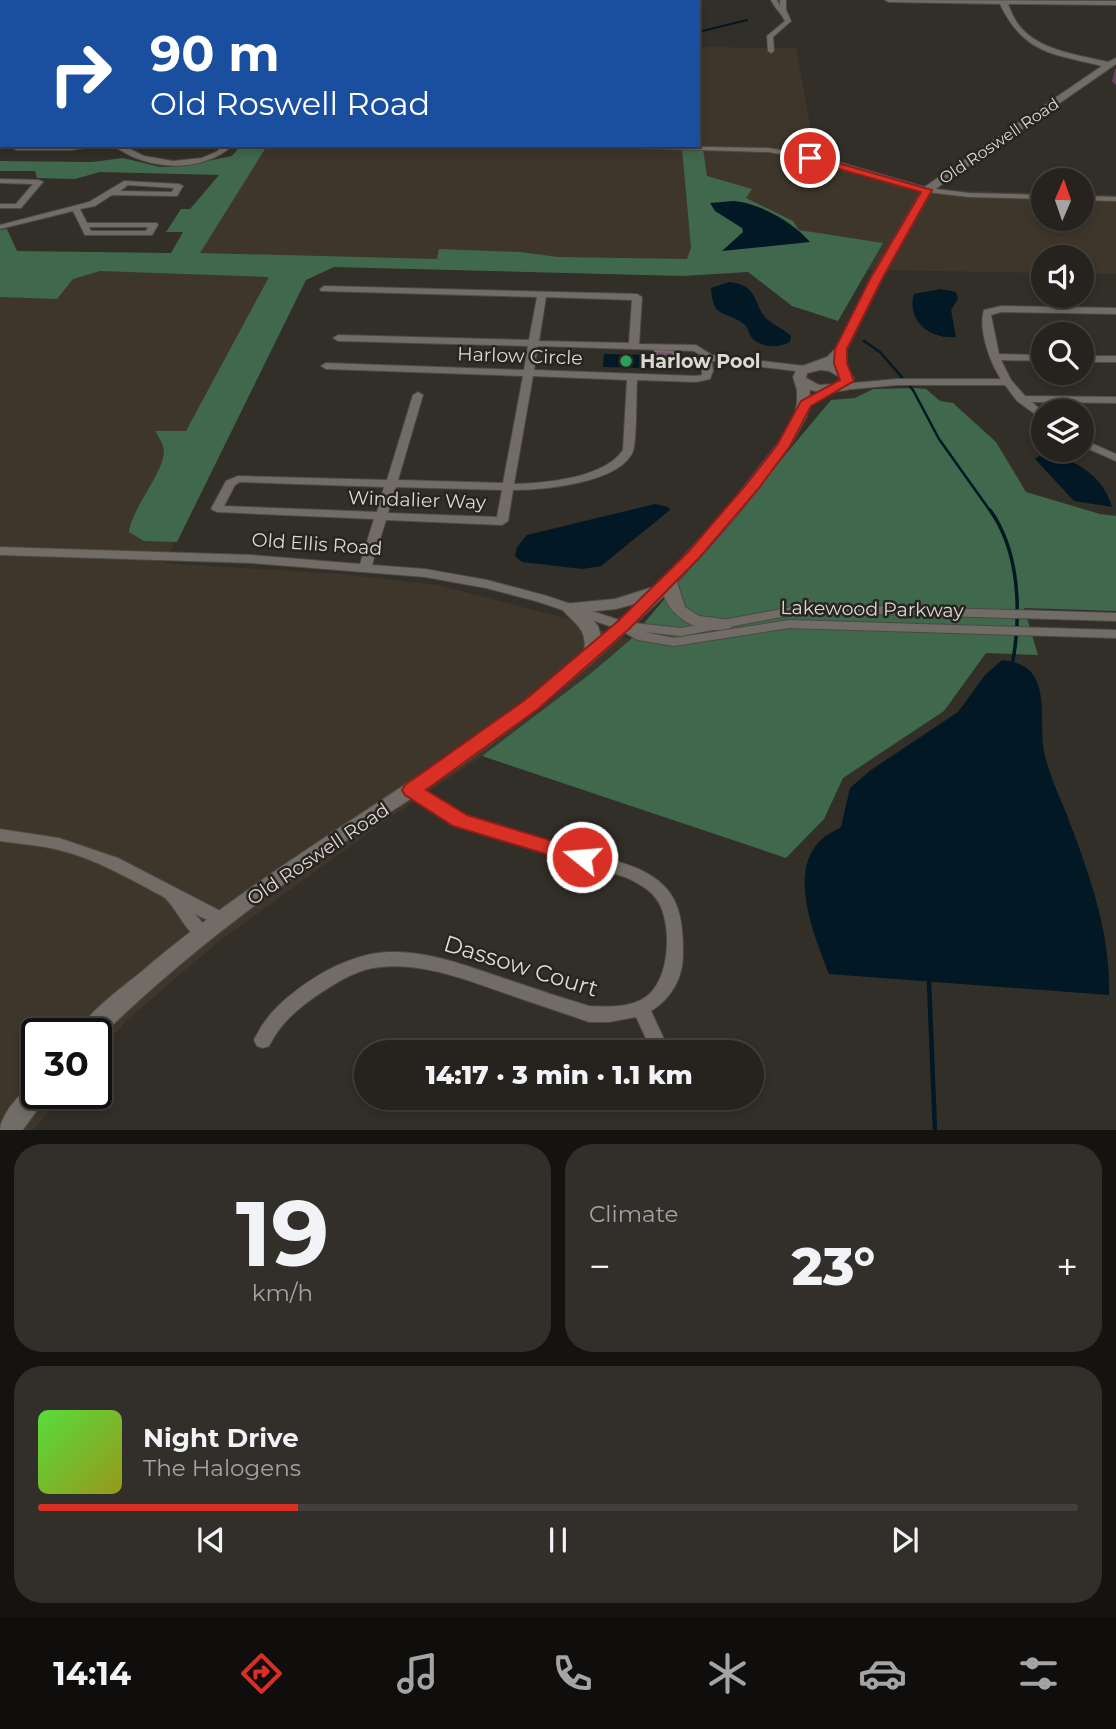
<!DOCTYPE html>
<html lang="en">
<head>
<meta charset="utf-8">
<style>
	body { margin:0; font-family:Montserrat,sans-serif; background:#322f2b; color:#f1f3f6; height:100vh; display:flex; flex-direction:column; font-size:26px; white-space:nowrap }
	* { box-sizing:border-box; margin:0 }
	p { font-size:23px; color:#a4a4a4 }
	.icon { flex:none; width:38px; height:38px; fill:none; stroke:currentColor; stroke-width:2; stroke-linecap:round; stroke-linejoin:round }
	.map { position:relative; height:1130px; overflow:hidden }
	.details { display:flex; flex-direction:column; gap:14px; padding:14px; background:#151310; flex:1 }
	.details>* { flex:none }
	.top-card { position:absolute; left:0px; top:0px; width:700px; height:147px; box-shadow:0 4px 10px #0003,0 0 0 2px #423f3c; background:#1a4fa0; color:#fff; overflow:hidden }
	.needle { width:46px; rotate:2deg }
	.fabs { position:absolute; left:1031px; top:168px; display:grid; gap:14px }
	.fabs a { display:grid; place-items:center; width:63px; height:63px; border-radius:50%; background:#26221e; box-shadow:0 4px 10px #0003,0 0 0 2px #423f3c; font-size:35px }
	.speed { position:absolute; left:21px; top:1018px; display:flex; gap:14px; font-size:35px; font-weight:700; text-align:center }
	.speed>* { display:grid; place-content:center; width:91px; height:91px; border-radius:50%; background:#26221e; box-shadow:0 4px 10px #0003,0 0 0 2px #423f3c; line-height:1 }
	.speed .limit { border:4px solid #111; border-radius:10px; background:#fff; color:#111 }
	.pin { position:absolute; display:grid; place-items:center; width:60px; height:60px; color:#fff; margin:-30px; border:4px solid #fff; border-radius:50%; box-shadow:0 2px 7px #0007 }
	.me { position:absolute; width:77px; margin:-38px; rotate:287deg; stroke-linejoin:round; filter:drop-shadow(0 0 5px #0008) }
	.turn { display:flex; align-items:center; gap:24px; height:147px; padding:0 35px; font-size:32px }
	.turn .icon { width:91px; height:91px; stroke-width:2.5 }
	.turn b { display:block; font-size:49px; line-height:60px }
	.big { font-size:52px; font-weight:800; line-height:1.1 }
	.details .widget { flex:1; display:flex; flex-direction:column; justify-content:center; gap:10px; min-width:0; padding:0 24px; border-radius:28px; background:#322f2b }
	.details .dial { align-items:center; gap:0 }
	.dial b { font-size:91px; line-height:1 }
	.song { display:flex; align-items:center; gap:21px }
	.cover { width:84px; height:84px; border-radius:10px; background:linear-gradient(135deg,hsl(110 70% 55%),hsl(60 70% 35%)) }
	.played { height:7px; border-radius:4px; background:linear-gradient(90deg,#d93025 25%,#423f3c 25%) }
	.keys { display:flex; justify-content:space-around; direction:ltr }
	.heat { display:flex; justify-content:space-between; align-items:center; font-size:38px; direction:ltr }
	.details .tiles { flex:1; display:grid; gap:14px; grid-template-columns:1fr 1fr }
	.widget:last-child { grid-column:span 2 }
	.trip { position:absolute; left:354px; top:1040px; width:410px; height:70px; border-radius:35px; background:#26221e; box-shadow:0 4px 10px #0003,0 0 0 2px #423f3c; font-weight:800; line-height:70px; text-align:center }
	.dock { display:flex; height:112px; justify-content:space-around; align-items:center; background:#0f0e0c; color:#a4a4a4 }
	.dock .icon { width:49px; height:49px }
	.dock .selected { color:#d93025 }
	.dock b { font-size:32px; color:#f1f3f6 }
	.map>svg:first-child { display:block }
	.built { fill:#3e362b }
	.forest { fill:#40684d }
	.water { fill:#021824 }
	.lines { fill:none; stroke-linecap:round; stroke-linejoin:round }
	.stream-far3 { stroke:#021824; stroke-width:2 }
	.stream-far2 { stroke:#021824; stroke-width:2.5 }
	.stream-far1 { stroke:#021824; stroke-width:3.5 }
	.stream { stroke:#021824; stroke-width:4.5 }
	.minor-casing { stroke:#4c4944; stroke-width:2 }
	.tertiary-casing { stroke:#4c4944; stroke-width:2 }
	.trunk-casing { stroke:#4c4944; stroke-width:2 }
	.minor { fill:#716d66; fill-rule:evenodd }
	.tertiary { fill:#716d66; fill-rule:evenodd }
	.trunk { fill:#7ca46f; fill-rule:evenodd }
	.wall { fill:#674357 }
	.shaded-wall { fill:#4c343f }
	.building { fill:#735365; stroke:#846876; stroke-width:2 }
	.route { fill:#d93025; stroke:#8d1f18; stroke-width:2 }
	.leisure-dot { fill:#2e9e5b; stroke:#28241f; stroke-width:2.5 }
	.labels { text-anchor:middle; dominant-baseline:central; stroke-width:5; stroke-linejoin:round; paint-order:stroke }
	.far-street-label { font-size:16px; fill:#dbd9d5; stroke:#28241f }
	.street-label { font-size:19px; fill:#dbd9d5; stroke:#28241f }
	.poi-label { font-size:19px; font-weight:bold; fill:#dbd9d5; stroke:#28241f; text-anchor:start }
	.near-street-label { font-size:23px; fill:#dbd9d5; stroke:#28241f }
</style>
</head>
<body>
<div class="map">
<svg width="1116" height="1131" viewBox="0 0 1116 1131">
	<rect width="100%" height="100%" fill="#322e28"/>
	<!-- built -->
	<path class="built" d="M698 47 796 48 816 157 927 189 1043 193V219H1082V194L1116 195V274L1082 273V257H1043V273L304 260 165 563 342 574 438 585 577 621 630 640 590 674 482 756 386 820 217 943 127 1020 96 1056V1034H37V1094H64L33 1130 0 1131V252L192 256 258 145H698Z"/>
	<!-- forest -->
	<path class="forest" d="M241 145H277L265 149 200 253 437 259 439 249 520 252 558 257 687 259 691 248 682 148 703 149 707 176 752 189 746 198 793 221 799 230 883 243 838 321 792 306 748 272 683 276 334 267 306 280 177 542 144 541 129 532C132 506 170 466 163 446 161 441 158 435 155 431H186L269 277 100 271 73 279 57 299 0 297V230L7 229 17 251 171 253 183 232H166L181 209H190L219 175 100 172 75 179 37 178 35 171H0V161L92 162 123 158 160 167 182 166 232 156Z
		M916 388 926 389 940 401 953 403 996 442 1026 492 1100 514 1116 516V611L1024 608 1038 655 986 653 944 711 843 778 824 819 786 858 482 756 590 674 630 640 831 400 855 398 873 389Z"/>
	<!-- water -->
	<path class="water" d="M734 201C759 203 793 222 810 242L722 251 743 232 742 228 715 211 710 203Z
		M729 282C760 285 752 305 768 320 775 326 784 329 791 336L790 342C779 348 763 348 753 339 749 336 749 329 745 325 726 309 713 321 711 288Z
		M941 289 956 292 958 299 951 310 956 337C931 340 906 321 914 294Z
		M604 354 649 355V368L603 367Z
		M1041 455C1073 456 1103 475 1112 507L1074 501 1035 459Z
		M655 504 668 507 670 510 601 566 582 569 522 562 515 556 517 547 527 535Z
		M1002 660C1011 661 1024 664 1031 672 1047 692 1040 722 1043 745 1046 768 1058 793 1067 815 1089 873 1111 933 1109 995L829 974C815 937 786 871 822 839 827 834 835 831 841 827L850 788 871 770 958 712 985 675Z"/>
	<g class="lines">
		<!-- stream-far3 -->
		<path class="stream-far3" d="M698 32 747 20"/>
		<!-- stream-far2 -->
		<path class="stream-far2" d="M864 341 880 352 913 390 939 439 991 512"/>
		<!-- stream-far1 -->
		<path class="stream-far1" d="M990 510C1020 552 1021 612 1013 661"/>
		<!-- stream -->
		<path class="stream" d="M929 982 935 1131"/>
		<!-- minor casing -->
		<g class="minor-casing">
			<path id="minor" d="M469 0H475V2H469Z
				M771 0H777L780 6V0H786V10L791 21 773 37 774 51 771 53 768 51 767 36 785 21C781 12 775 9 771 0Z
				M0 74H2V79L0 78Z
				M7 145 17 146 108 145 71 150H16Z
				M113 145H122L144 156 173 161 202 158 216 152 225 145H233C202 174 146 171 113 145Z
				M601 145 768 148 818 156 928 188 969 193 1043 195V199L969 197 927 192 814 160 768 152 604 147Z
				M0 179 39 180 43 182 21 208H0V204H16L33 184 0 183Z
				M124 181 179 184 183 186 177 196H174L112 195 95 206 80 209 87 223H157L158 225 152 235H85L73 211 0 229V225L89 202ZM128 185 174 188 172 192 120 191ZM89 227H148L146 231H91Z
				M1082 196 1116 197V201L1082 200Z
				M324 286 637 294 642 297 639 344 696 345 712 355 805 366 810 369 805 372 712 361 713 371 710 379 696 382 637 380C636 395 637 439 633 451 621 483 543 490 513 490L508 521 502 525 386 520 372 565 425 569 487 580 547 596 625 622 681 628 792 607 838 605 1116 613V621L838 613 792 615 681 636 644 632 674 638 789 620 1116 630V638L789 628 674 646 638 640 618 629 539 602 486 588 425 577 252 563 0 555V547L252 555 360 564 374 519 217 512 211 509 226 481 238 476 387 480 413 395 418 392 423 395 398 480 503 483 523 376 326 369 321 366 326 363 524 370 528 346 338 341 333 338 338 335 529 340 537 297 321 291 320 289ZM546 297 632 300 629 343 539 341ZM538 346 694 351 702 356V375L696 376 534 370ZM533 376 627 380 623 450C604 478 546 483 514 484ZM240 482 384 487 377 512 224 506 235 485ZM396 487 502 490 497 517 388 513Z
				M1001 306 1116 308V314L1001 312 991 315 999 354 1043 355V361L1001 360 1011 380 1025 396 1116 397V403L1032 402 1043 412V420L1017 401 1005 385H897L842 390 837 387 842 384 897 379H1001C990 362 978 330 984 310Z
				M1082 356H1116V362H1082Z
				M1082 439 1116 454V461L1082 446Z
				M412 785C432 791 448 809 467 816 506 832 549 841 590 854 616 861 647 867 666 888 682 906 683 931 683 954 683 978 671 999 651 1011L665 1041 662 1047 656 1049 650 1047 636 1017 609 1022H589C564 1013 538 1005 513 996 469 981 420 960 373 968 352 972 334 984 316 996 296 1010 280 1024 269 1046L263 1048 257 1046 254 1040C266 1014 285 998 308 982 327 969 348 959 371 954 418 945 469 967 512 981 538 990 563 998 589 1006 608 1007 631 1008 647 996 670 978 672 927 659 903 652 890 638 883 625 877L455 824 407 794 405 790 407 786Z
				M0 829 59 838 118 858 228 915 230 920 228 925 222 927 195 914 212 934 210 939C189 946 176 903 162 896 128 878 96 859 59 850 40 845 19 844 0 841Z"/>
		</g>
		<!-- tertiary casing -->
		<g class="tertiary-casing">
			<path id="tertiary" d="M885 0 1116 1V5L1008 4C1011 12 1015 21 1021 28 1041 51 1080 55 1108 62L1116 58V64L931 192 882 279 847 349 833 364 843 367 854 378 847 390 826 393 810 390 807 416 792 443 736 517 677 582 685 607 699 616 731 620 733 624 731 628C705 635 673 622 664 596 604 655 541 708 473 757 430 788 384 815 340 845 254 903 170 968 96 1041V1034H77C86 1013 123 987 141 972 280 853 446 772 584 652 588 628 574 624 561 608L563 604 615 599 656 586 725 511 781 439 794 416 797 403V390L793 377 797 368 827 357 836 348 870 279 923 188 1102 66C1053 54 1024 54 1000 4L889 2ZM820 370 829 371 841 378 837 384 819 385 806 378 807 373ZM638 603 601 636 598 626 586 612 616 609Z
				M37 1083V1094H49L22 1131H0C0 1115 22 1089 37 1083Z"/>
		</g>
		<!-- trunk casing -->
		<g class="trunk-casing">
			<path id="trunk" d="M56 0H69L55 2Z
				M0 14H2V20H0Z"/>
		</g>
		<!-- minor -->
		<use href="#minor" class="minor"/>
		<!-- tertiary -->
		<use href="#tertiary" class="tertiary"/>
		<!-- trunk -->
		<use href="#trunk" class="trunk"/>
	</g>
	<!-- wall -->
	<path class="wall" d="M91 0H155L153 2H92Z
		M1115 69H1116V85L1112 81Z
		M655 351 673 352V369H655Z"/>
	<!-- shaded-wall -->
	<path class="shaded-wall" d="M144 0H155L153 2H144Z"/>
	<!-- building -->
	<path class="building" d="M116 0H129L127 2Z
		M655 351 673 352V365H655Z"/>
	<!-- route -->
	<path class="route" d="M810 155 932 190 882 279 847 349V363L854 381 811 406 790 446 759 488 700 557 629 629 538 709 426 790 467 815 589 852 592 857 589 863 582 865 453 826 405 795 402 790 405 785 525 700 617 622 689 551 749 481 777 445 801 401 840 380 834 363 835 349 870 279 921 192 807 160V156Z"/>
	<!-- markers -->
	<circle class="leisure-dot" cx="626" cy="361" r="7"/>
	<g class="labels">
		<!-- far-street labels -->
		<g class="far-street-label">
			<text transform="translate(999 141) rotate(-34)">Old Roswell Road</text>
		</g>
		<!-- street labels -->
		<g class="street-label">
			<text transform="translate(520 356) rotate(2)">Harlow Circle</text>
			<text transform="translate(417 500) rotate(2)">Windalier Way</text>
			<text transform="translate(317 544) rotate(4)">Old Ellis Road</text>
			<text transform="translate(872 609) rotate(1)">Lakewood Parkway</text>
			<text transform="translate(318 854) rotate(-34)">Old Roswell Road</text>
		</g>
		<!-- poi labels -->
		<g class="poi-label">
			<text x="640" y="361">Harlow Pool</text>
		</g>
		<!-- near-street labels -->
		<g class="near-street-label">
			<text transform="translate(521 966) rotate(17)">Dassow Court</text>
		</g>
	</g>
</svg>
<div class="fabs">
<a><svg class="needle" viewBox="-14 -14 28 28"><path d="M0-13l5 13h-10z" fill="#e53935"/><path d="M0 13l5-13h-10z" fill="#a4a4a4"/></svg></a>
<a><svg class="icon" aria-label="sound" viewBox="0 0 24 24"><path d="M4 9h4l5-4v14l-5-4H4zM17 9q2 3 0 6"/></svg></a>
<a><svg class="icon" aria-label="search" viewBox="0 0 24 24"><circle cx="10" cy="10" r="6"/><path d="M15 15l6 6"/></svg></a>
<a><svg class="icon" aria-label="layers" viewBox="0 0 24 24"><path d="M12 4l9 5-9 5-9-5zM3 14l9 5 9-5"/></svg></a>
</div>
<div class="speed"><div class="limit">30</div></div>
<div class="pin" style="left:810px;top:158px;background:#d93025"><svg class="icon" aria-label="arrive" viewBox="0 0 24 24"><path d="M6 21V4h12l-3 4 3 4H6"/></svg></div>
<svg class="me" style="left:582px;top:857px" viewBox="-20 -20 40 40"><circle r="17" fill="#d93025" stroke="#fff" stroke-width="3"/><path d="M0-11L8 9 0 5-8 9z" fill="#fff"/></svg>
<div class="trip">14:17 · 3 min · 1.1 km</div>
<div class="top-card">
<div class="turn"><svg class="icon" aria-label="right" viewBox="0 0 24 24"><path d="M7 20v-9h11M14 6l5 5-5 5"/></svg><div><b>90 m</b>Old Roswell Road</div></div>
</div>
</div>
<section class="details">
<div class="tiles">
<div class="widget dial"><b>19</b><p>km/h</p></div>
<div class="widget"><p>Climate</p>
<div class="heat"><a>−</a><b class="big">23°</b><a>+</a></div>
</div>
<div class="widget">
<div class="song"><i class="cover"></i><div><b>Night Drive</b><p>The Halogens</p></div></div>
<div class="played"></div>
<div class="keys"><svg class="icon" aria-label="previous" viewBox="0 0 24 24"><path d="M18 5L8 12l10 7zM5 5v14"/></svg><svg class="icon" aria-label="pause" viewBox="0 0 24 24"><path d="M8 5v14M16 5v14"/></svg><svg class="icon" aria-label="next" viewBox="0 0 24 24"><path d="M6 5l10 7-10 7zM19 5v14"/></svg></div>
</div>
</div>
</section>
<nav class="dock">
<b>14:14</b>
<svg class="icon selected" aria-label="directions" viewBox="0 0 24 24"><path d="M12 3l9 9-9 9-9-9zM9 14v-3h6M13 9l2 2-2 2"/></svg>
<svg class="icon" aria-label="music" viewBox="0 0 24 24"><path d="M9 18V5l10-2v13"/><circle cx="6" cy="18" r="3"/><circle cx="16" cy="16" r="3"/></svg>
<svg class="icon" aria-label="phone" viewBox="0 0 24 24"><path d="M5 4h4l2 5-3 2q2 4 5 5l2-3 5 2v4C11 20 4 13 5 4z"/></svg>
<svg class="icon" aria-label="climate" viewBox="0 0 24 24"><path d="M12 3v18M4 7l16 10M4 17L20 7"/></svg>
<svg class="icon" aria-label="car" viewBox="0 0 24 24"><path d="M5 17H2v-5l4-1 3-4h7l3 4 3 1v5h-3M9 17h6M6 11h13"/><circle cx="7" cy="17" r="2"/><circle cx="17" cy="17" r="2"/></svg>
<svg class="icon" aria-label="filters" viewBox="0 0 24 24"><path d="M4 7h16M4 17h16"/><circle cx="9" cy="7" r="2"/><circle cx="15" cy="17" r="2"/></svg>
</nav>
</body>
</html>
